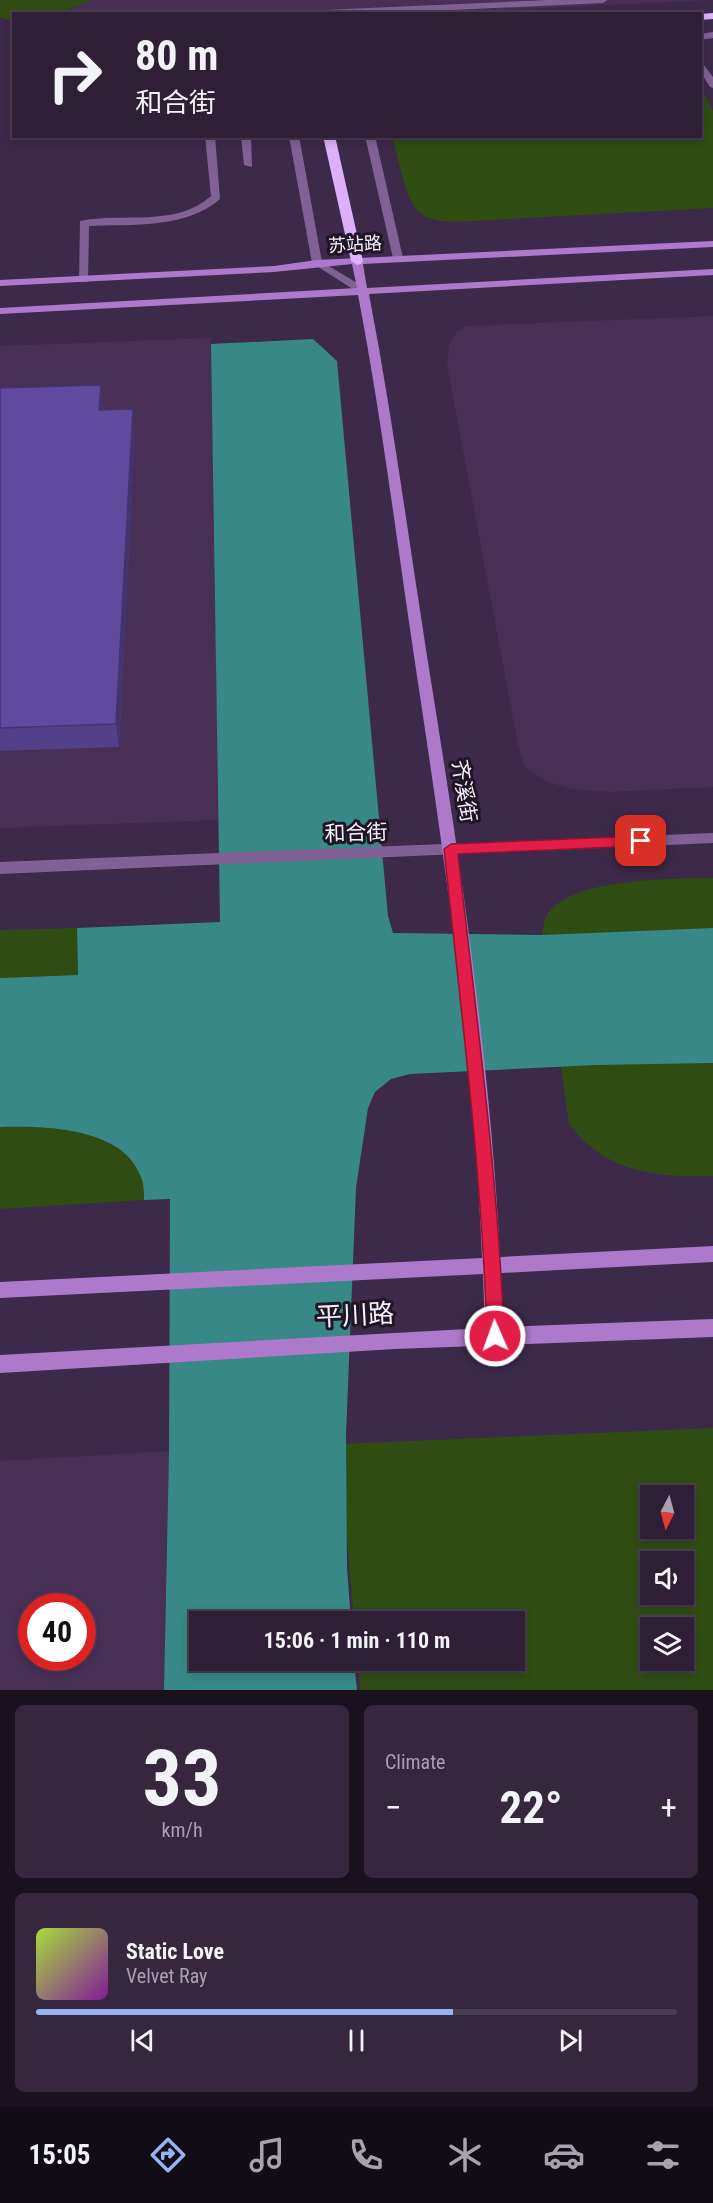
<!DOCTYPE html>
<html lang="en">
<head>
<meta charset="utf-8">
<style>
	body { margin:0; font-family:"Roboto Condensed","Noto Sans SC",sans-serif; background:#36273f; color:#f1f3f6; height:100vh; display:flex; flex-direction:column; font-size:22px; white-space:nowrap }
	* { box-sizing:border-box; margin:0 }
	p { font-size:20px; color:#a7a2ad }
	.icon { flex:none; width:33px; height:33px; fill:none; stroke:currentColor; stroke-width:2; stroke-linecap:round; stroke-linejoin:round }
	.map { position:relative; height:1690px; overflow:hidden }
	.drawer { display:flex; flex-direction:column; gap:15px; padding:15px; background:#19111e; flex:1 }
	.drawer>* { flex:none }
	.banner { position:absolute; left:12px; top:12px; width:690px; height:126px; border-radius:0px; box-shadow:0 3px 9px #0003,0 0 0 2px #493d52; background:#2e1f37; color:#f1f3f6; overflow:hidden }
	.needle { width:39px; rotate:186deg }
	.fabs { position:absolute; left:640px; top:1485px; display:grid; gap:12px }
	.fabs a { display:grid; place-items:center; width:54px; height:54px; border-radius:0px; background:#2e1f37; box-shadow:0 3px 9px #0003,0 0 0 2px #493d52; font-size:30px }
	.speed { position:absolute; left:18px; top:1593px; display:flex; gap:12px; font-size:30px; font-weight:700; text-align:center }
	.speed>* { display:grid; place-content:center; width:78px; height:78px; border-radius:50%; background:#2e1f37; box-shadow:0 3px 9px #0003,0 0 0 2px #493d52; line-height:1 }
	.speed .limit { border:9px solid #d22; background:#fff; color:#111 }
	.pin { position:absolute; display:grid; place-items:center; width:51px; height:51px; color:#fff; margin:-26px; border-radius:12px; box-shadow:0 3px 9px #0006 }
	.me { position:absolute; width:66px; margin:-33px; rotate:358deg; stroke-linejoin:round; filter:drop-shadow(0 0 4px #0008) }
	.turn { display:flex; align-items:center; gap:21px; height:126px; padding:0 24px; font-size:27px }
	.turn .icon { width:78px; height:78px; stroke-width:2.5 }
	.turn b { display:block; font-size:42px; line-height:51px }
	.big { font-size:45px; font-weight:700; line-height:1.1 }
	.drawer .tile { flex:1; display:flex; flex-direction:column; justify-content:center; gap:9px; min-width:0; padding:0 21px; border-radius:9px; background:#36273f }
	.drawer .dial { align-items:center; gap:0 }
	.dial b { font-size:78px; line-height:1 }
	.song { display:flex; align-items:center; gap:18px }
	.cover { width:72px; height:72px; border-radius:9px; background:linear-gradient(135deg,hsl(80 70% 55%),hsl(290 70% 35%)) }
	.played { height:6px; border-radius:3px; background:linear-gradient(90deg,#95b2f1 65%,#493d52 65%) }
	.keys { display:flex; justify-content:space-around; direction:ltr }
	.heat { display:flex; justify-content:space-between; align-items:center; font-size:33px; direction:ltr }
	.drawer .tiles { flex:1; display:grid; gap:15px; grid-template-columns:1fr 1fr }
	.tile:last-child { grid-column:span 2 }
	.trip { position:absolute; left:189px; top:1611px; width:336px; height:60px; border-radius:0px; background:#2e1f37; box-shadow:0 3px 9px #0003,0 0 0 2px #493d52; font-weight:700; line-height:60px; text-align:center }
	.menu { display:flex; height:96px; justify-content:space-around; align-items:center; background:#120c16; color:#a7a2ad }
	.menu .icon { width:42px; height:42px }
	.menu .current { color:#95b2f1 }
	.menu b { font-size:27px; color:#f1f3f6 }
	.map>svg:first-child { display:block }
	.built { fill:#472f55; fill-rule:evenodd }
	.green { fill:#2f4c13; fill-rule:evenodd }
	.water { fill:#378886 }
	.lines { fill:none; stroke-linecap:round; stroke-linejoin:round }
	.lane { fill:#816194; fill-rule:evenodd }
	.street { fill:#816194; fill-rule:evenodd }
	.secondary { fill:#ad7acb; fill-rule:evenodd }
	.highway { fill:#deaffa; fill-rule:evenodd }
	.wall { fill:#524088 }
	.shaded-wall { fill:#42346f }
	.building { fill:#5f4a9e; stroke:#42346f; stroke-width:1.5 }
	.route { fill:#e11d48; stroke:#92132f; stroke-width:1.5 }
	.labels { text-anchor:middle; dominant-baseline:central; stroke-width:6; stroke-linejoin:round; paint-order:stroke }
	.far-street-label { font-size:18px; fill:#f7f0fc; stroke:#1f1625 }
	.street-label { font-size:21px; fill:#f7f0fc; stroke:#1f1625 }
	.near-street-label { font-size:26px; fill:#f7f0fc; stroke:#1f1625 }
</style>
</head>
<body>
<div class="map">
<svg width="713" height="1690" viewBox="0 0 713 1690">
	<rect width="100%" height="100%" fill="#3d2949"/>
	<!-- built -->
	<path class="built" d="M91 0H713L421 14H60Z
		M713 316V787L610 792 572 789 547 782 525 767 518 745 447 365 449 345 457 332 467 326Z
		M211 338 219 820 0 828V346Z
		M169 1451 164 1690H0V1461ZM32 1606H82V1658H32Z"/>
	<!-- green -->
	<path class="green" d="M0 0H91L60 13 14 14 13 22 0 17Z
		M701 88 713 111V208L455 222C444 221 428 221 419 212 405 199 398 156 392 137L700 136Z
		M713 878V1176C657 1178 604 1172 569 1124L542 935C543 928 544 918 548 913 576 877 671 879 713 878Z
		M77 928 78 975 0 978V930Z
		M29 1126C68 1130 125 1133 142 1177 144 1184 144 1193 144 1200L0 1209V1127Z
		M713 1428V1690H360L358 1661 514 1660V1622L354 1621 339 1444ZM651 1496H684V1528H651ZM651 1562H684V1594H651ZM651 1628H684V1660H651Z"/>
	<!-- water -->
	<path class="water" d="M313 339 337 361 388 916 393 933 542 935 713 928V1063L595 1065 410 1074 391 1079 375 1092 368 1108 356 1188 346 1435 347 1568 351 1621 200 1622V1660L354 1661 357 1690H164L169 1451 170 1199 144 1200C144 1193 144 1184 141 1177 123 1127 44 1126 0 1127V978L78 975 77 928 220 922 211 344Z"/>
	<g class="lines">
		<!-- lane -->
		<path class="lane" d="M548 0H607L603 3 367 14H297L301 11Z
			M713 32V38L700 40V34Z
			M700 60 713 77V88L710 87 700 71Z
			M205 136H215L220 199C186 229 131 224 89 226L88 280 87 282H79L80 221C123 212 175 228 211 196Z
			M241 136H251L252 167 244 165Z
			M289 136H299L322 262 367 289V293H359L312 263Z
			M365 136H375L403 258 402 260 393 258Z"/>
		<!-- street -->
		<path class="street" d="M713 833V843L0 874V862Z"/>
		<!-- secondary -->
		<path class="secondary" d="M713 241V247L363 264 367 288 713 269V275L369 294C392 414 408 535 427 656 459 855 490 1055 500 1257L713 1246V1262L501 1273 504 1327 713 1319V1337L395 1349 0 1373V1355L485 1328 483 1274 0 1298V1282L482 1258C474 1056 444 855 414 656 396 536 381 414 358 295L0 314V308L357 288 352 264 274 272 0 286V280L274 266 317 260Z"/>
		<!-- highway -->
		<path class="highway" d="M713 13V19L700 20V14Z
			M323 136H335L363 261 361 264 357 265 351 261Z"/>
	</g>
	<!-- wall -->
	<path class="wall" d="M0 388 104 408V410L133 409 135 432 119 747 0 751Z"/>
	<!-- shaded-wall -->
	<path class="shaded-wall" d="M101 385 104 408 102 433 99 410Z
		M133 409 135 432 119 747 116 724Z"/>
	<!-- building -->
	<path class="building" d="M101 385 99 410 133 409 116 724 0 728V388Z"/>
	<!-- route -->
	<path class="route" d="M641 836 648 841 641 846 458 854C476 1014 498 1175 504 1336L501 1342 495 1344 489 1342 487 1336C482 1173 461 1011 444 849L451 844Z"/>
	<g class="labels">
		<!-- far-street labels -->
		<g class="far-street-label">
			<text transform="translate(355 244) rotate(-3)">苏站路</text>
		</g>
		<!-- street labels -->
		<g class="street-label">
			<text transform="translate(464 791) rotate(81)">齐溪街</text>
			<text transform="translate(356 833) rotate(-2)">和合街</text>
		</g>
		<!-- near-street labels -->
		<g class="near-street-label">
			<text transform="translate(355 1315) rotate(-3)">平川路</text>
		</g>
	</g>
</svg>
<div class="fabs">
<a><svg class="needle" viewBox="-14 -14 28 28"><path d="M0-13l5 13h-10z" fill="#e53935"/><path d="M0 13l5-13h-10z" fill="#a7a2ad"/></svg></a>
<a><svg class="icon" aria-label="sound" viewBox="0 0 24 24"><path d="M4 9h4l5-4v14l-5-4H4zM17 9q2 3 0 6"/></svg></a>
<a><svg class="icon" aria-label="layers" viewBox="0 0 24 24"><path d="M12 4l9 5-9 5-9-5zM3 14l9 5 9-5"/></svg></a>
</div>
<div class="speed"><div class="limit">40</div></div>
<div class="pin" style="left:641px;top:841px;background:#d93025"><svg class="icon" aria-label="arrive" viewBox="0 0 24 24"><path d="M6 21V4h12l-3 4 3 4H6"/></svg></div>
<svg class="me" style="left:495px;top:1336px" viewBox="-20 -20 40 40"><circle r="17" fill="#e11d48" stroke="#fff" stroke-width="3"/><path d="M0-11L8 9 0 5-8 9z" fill="#fff"/></svg>
<div class="trip">15:06 · 1 min · 110 m</div>
<div class="banner">
<div class="turn"><svg class="icon" aria-label="right" viewBox="0 0 24 24"><path d="M7 20v-9h11M14 6l5 5-5 5"/></svg><div><b>80 m</b>和合街</div></div>
</div>
</div>
<section class="drawer">
<div class="tiles">
<div class="tile dial"><b>33</b><p>km/h</p></div>
<div class="tile"><p>Climate</p>
<div class="heat"><a>−</a><b class="big">22°</b><a>+</a></div>
</div>
<div class="tile">
<div class="song"><i class="cover"></i><div><b>Static Love</b><p>Velvet Ray</p></div></div>
<div class="played"></div>
<div class="keys"><svg class="icon" aria-label="previous" viewBox="0 0 24 24"><path d="M18 5L8 12l10 7zM5 5v14"/></svg><svg class="icon" aria-label="pause" viewBox="0 0 24 24"><path d="M8 5v14M16 5v14"/></svg><svg class="icon" aria-label="next" viewBox="0 0 24 24"><path d="M6 5l10 7-10 7zM19 5v14"/></svg></div>
</div>
</div>
</section>
<nav class="menu">
<b>15:05</b>
<svg class="icon current" aria-label="directions" viewBox="0 0 24 24"><path d="M12 3l9 9-9 9-9-9zM9 14v-3h6M13 9l2 2-2 2"/></svg>
<svg class="icon" aria-label="music" viewBox="0 0 24 24"><path d="M9 18V5l10-2v13"/><circle cx="6" cy="18" r="3"/><circle cx="16" cy="16" r="3"/></svg>
<svg class="icon" aria-label="phone" viewBox="0 0 24 24"><path d="M5 4h4l2 5-3 2q2 4 5 5l2-3 5 2v4C11 20 4 13 5 4z"/></svg>
<svg class="icon" aria-label="climate" viewBox="0 0 24 24"><path d="M12 3v18M4 7l16 10M4 17L20 7"/></svg>
<svg class="icon" aria-label="car" viewBox="0 0 24 24"><path d="M5 17H2v-5l4-1 3-4h7l3 4 3 1v5h-3M9 17h6M6 11h13"/><circle cx="7" cy="17" r="2"/><circle cx="17" cy="17" r="2"/></svg>
<svg class="icon" aria-label="filters" viewBox="0 0 24 24"><path d="M4 7h16M4 17h16"/><circle cx="9" cy="7" r="2"/><circle cx="15" cy="17" r="2"/></svg>
</nav>
</body>
</html>
